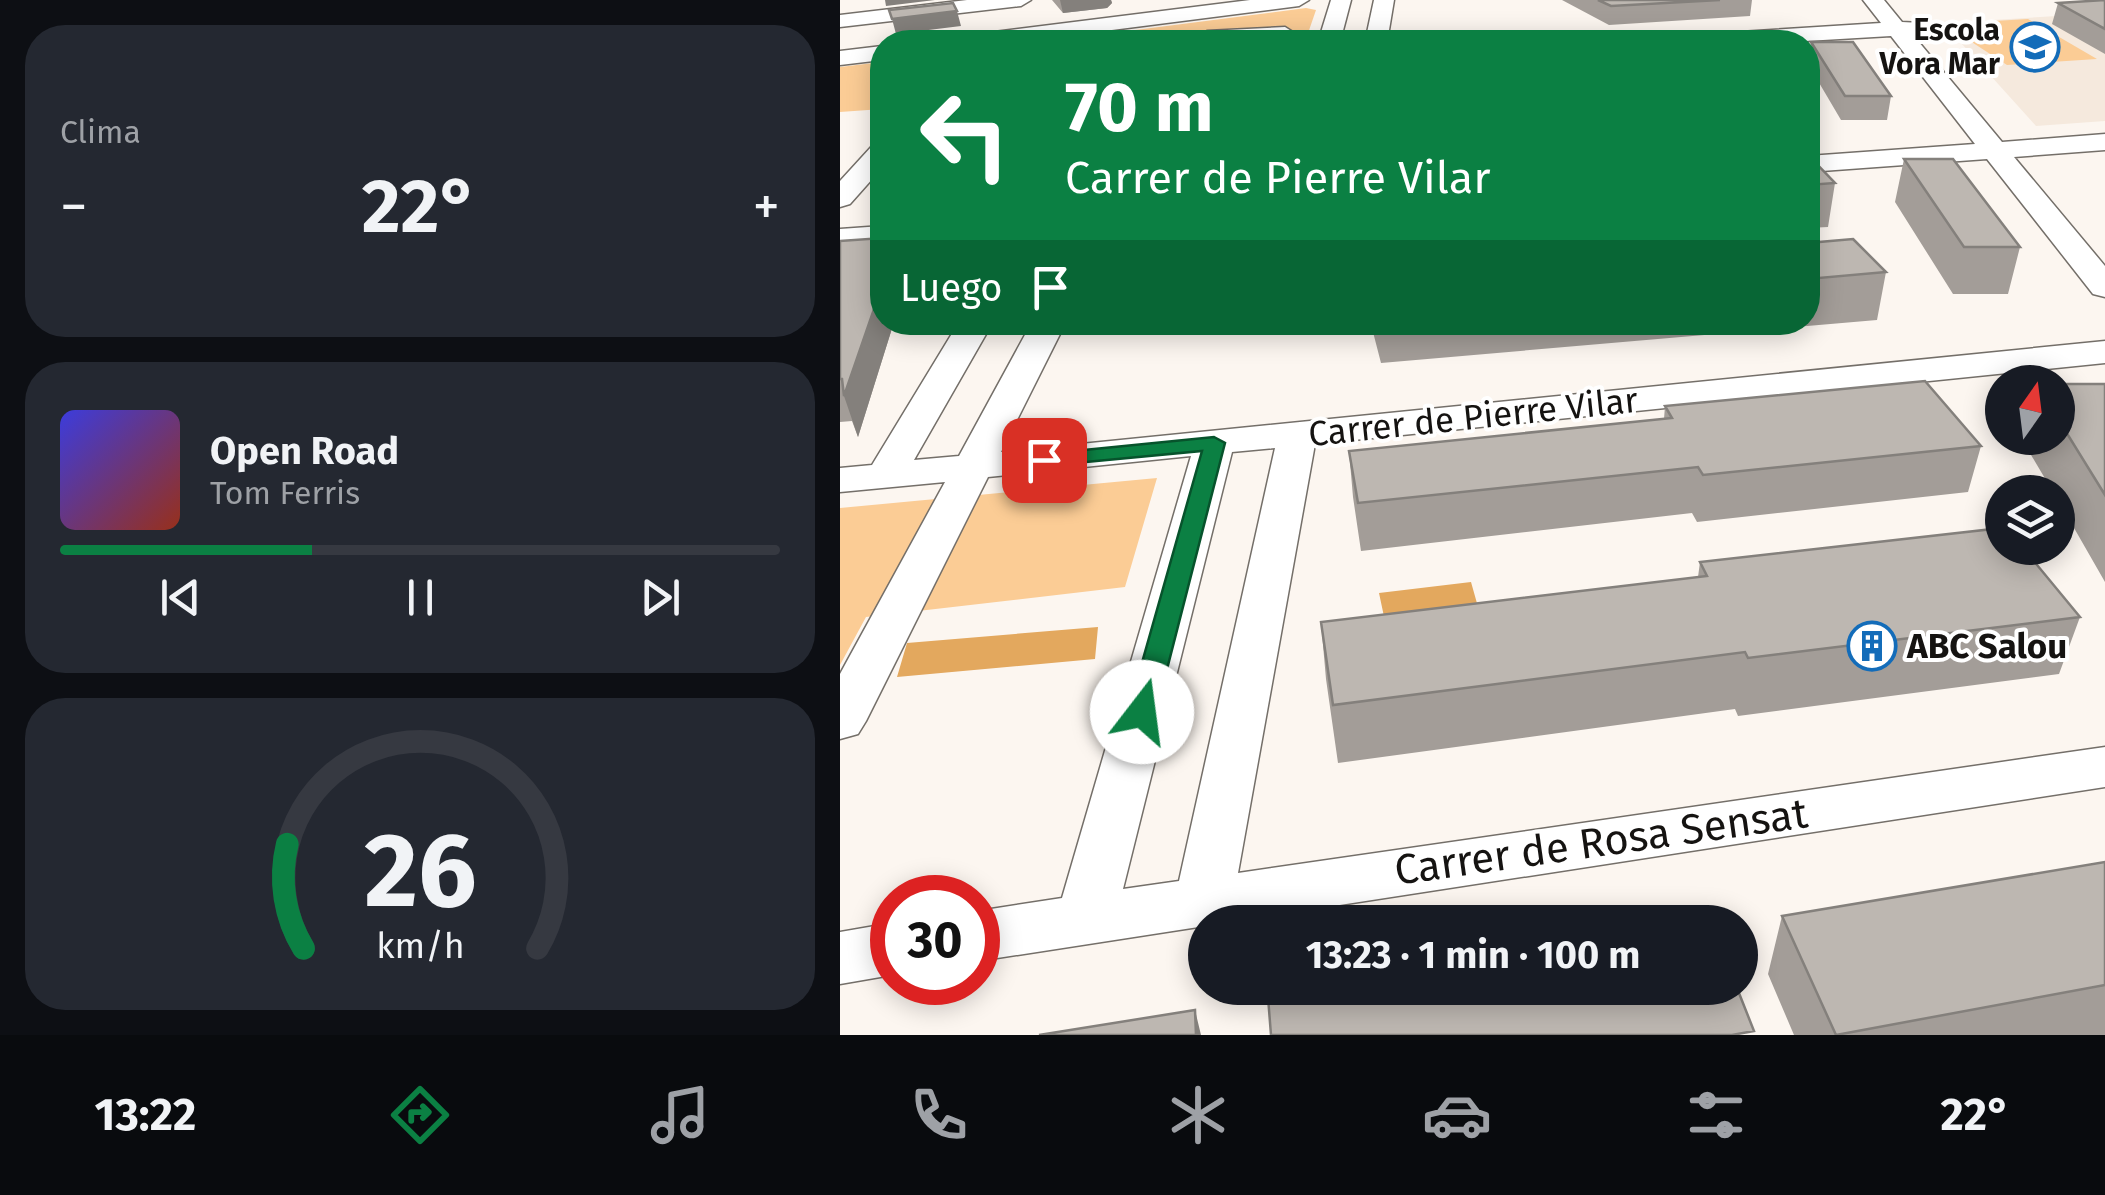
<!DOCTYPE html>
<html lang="es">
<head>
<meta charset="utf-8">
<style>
	body { margin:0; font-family:"Fira Sans",sans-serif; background:#242831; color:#f1f3f6; height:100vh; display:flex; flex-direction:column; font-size:38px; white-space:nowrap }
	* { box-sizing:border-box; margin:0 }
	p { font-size:32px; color:#9ea1a6 }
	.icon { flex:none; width:55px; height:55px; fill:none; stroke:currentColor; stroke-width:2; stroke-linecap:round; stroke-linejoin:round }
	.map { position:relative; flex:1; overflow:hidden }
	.side { display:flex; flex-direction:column; gap:25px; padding:25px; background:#0d0f14; width:840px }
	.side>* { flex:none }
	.guide { position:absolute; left:30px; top:30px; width:950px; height:305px; border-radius:40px; box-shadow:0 5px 25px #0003; background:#0b8043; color:#fff; overflow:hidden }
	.needle { width:65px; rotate:14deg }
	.fabs { position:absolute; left:1145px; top:365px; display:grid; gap:20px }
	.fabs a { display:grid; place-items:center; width:90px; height:90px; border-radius:50%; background:#171b24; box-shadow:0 5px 25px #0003; font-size:50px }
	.speed { position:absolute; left:30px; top:875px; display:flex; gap:20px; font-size:50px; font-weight:700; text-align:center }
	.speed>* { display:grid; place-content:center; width:130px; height:130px; border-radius:50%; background:#171b24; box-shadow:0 5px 25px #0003; line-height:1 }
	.speed .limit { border:15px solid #d22; background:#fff; color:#111 }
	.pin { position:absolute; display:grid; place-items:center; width:85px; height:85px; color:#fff; margin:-42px; border-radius:20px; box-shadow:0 5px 15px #0006 }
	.me { position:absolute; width:110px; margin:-55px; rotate:15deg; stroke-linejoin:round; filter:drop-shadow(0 0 8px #0008) }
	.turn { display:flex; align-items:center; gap:35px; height:210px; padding:0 30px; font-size:45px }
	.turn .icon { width:130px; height:130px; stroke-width:2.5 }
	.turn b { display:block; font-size:70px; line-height:85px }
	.then { display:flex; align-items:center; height:95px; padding:0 30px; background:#0003; gap:20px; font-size:38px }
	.big { font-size:75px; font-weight:700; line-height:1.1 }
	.side .card { flex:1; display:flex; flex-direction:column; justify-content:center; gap:15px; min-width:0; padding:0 35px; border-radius:40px; background:#242831 }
	.side .dial { align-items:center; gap:0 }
	.dial svg { height:260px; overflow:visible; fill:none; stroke:#363941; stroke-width:7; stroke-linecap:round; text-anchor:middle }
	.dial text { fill:#f1f3f6; stroke:none }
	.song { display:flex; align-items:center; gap:30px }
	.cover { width:120px; height:120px; border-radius:15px; background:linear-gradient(135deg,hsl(240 70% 55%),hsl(10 70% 35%)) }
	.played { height:10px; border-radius:5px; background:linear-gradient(90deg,#0b8043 35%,#363941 35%) }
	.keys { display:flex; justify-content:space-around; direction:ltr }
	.heat { display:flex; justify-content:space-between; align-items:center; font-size:55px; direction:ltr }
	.trip { position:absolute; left:348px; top:905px; width:570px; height:100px; border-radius:50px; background:#171b24; box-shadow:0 5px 25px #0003; font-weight:700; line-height:100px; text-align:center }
	.dock { display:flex; height:160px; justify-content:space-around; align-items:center; background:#090b0e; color:#9ea1a6 }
	.dock .icon { width:70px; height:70px }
	.dock .current { color:#0b8043 }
	.dock b { font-size:45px; color:#f1f3f6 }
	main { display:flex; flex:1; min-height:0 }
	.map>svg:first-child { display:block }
	.built { fill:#f5e9dd }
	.green { fill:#fbcc95 }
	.water { fill:#e3a85e }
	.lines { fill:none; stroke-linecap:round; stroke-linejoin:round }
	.minor-casing { stroke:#746f69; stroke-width:3 }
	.minor { fill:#fff; fill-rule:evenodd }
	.wall { fill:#a39d98 }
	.shaded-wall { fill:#84807c }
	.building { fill:#bdb7b1; stroke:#84807c; stroke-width:2.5 }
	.route { fill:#0b8043; stroke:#07532c; stroke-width:2.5 }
	.labels { text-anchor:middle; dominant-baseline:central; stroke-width:8; stroke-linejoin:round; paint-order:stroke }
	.far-poi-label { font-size:30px; font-weight:bold; fill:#151311; stroke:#fff; text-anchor:end }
	.street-label { font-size:35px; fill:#151311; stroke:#fff }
	.poi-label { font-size:35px; font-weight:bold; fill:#151311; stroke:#fff; text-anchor:start }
	.near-street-label { font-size:42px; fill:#151311; stroke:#fff }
</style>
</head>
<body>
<main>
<section class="side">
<div class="card"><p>Clima</p>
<div class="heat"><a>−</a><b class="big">22°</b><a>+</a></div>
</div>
<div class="card">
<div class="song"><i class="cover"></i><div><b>Open Road</b><p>Tom Ferris</p></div></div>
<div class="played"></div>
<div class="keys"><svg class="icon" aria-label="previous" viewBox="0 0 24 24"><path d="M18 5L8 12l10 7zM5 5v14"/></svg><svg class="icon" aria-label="pause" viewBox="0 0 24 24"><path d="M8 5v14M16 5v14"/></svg><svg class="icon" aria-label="next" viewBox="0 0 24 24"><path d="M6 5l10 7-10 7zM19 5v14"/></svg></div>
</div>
<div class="card dial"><svg viewBox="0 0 100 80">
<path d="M14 69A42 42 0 1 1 86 69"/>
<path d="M14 69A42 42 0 0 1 9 37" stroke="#0b8043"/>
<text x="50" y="56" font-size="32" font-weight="700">26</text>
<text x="50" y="72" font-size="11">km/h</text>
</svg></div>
</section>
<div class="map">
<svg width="1265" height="1035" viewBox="0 0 1265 1035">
	<rect width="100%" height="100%" fill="#fcf6f0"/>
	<!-- built -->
	<path class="built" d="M1265 13V121L1196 126 1103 23Z"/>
	<!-- green -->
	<path class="green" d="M466 8 476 10 465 42H202Z
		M1188 19 1257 59 1167 65 1104 24Z
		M42 62V109L0 112V67Z
		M317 478 285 587 26 617 0 665V508Z"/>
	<!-- water -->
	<path class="water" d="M631 582 640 614 546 626 539 593Z
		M258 627 255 659 57 677 67 643Z"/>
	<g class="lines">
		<!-- minor casing -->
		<g class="minor-casing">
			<path id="minor" d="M127 0H191L181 6 0 27V15Z
				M410 0H469L459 6 178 42H119L130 35Z
				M491 0H511L500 42H478Z
				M534 0H554L547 42H525Z
				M1023 0H1044L1062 22 1081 23 1084 28 1081 33 1073 35 1162 142 1265 134V150L1174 157 1265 266V297L1253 294 1147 159 968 172V156L1135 144 1051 36 949 42H841L852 35 1041 23Z
				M445 27 456 34 453 42H359L356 38 367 31Z
				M42 46V60L0 65V51Z
				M42 144V168L10 204 0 207V181L32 146Z
				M42 226V244L0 247V229Z
				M119 322H153L74 460 119 456 192 322H226L161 452 1265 341V363L475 444 398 873 1265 747V787L390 922H365V926L138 961V911L222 898 351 456 148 477 26 721 18 734 0 739V674L105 482 0 492V468L32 465ZM435 448 339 881 283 889 392 452Z
				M52 923V975L0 984V932Z"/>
		</g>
		<!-- minor -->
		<use href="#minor" class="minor"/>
	</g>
	<!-- wall -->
	<path class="wall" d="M212 0H271L272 3 267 8 223 13Z
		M722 0H912L910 16 769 25Z
		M1265 0V54L1212 24 1218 3Z
		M971 42 1051 96 1047 120H1001L968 64Z
		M968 157 995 183 988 227 968 228Z
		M1064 159 1180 247 1168 294H1113L1055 202Z
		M0 241 42 322H54L18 437 12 421 0 422Z
		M968 243 1046 272 1037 320 541 363 533 332V322H968Z
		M1218 384H1265V582L1218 500V492H1213L1181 438H1218Z
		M825 406 1141 446 1128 492 857 522 852 513 521 551 513 497 509 451 824 419Z
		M860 562 1240 617 1219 674 898 716 895 709 498 763 486 679 481 622 858 577Z
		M1265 862V1035H954L928 974 942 916Z"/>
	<!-- shaded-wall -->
	<path class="shaded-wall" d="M45 0H95L46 6Z
		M220 0H271L272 3 267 8 223 13Z
		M117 11 121 26 56 34 52 19Z
		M42 286V322H54L18 437 4 396Z
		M355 1010 361 1035H356Z"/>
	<!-- building -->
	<path class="building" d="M758 0H880L771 6Z
		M1265 0V29L1218 3Z
		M113 3 117 11 52 19 49 10Z
		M971 42H1013L1051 96H1005Z
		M968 157H970L995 183 968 185Z
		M1064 159H1113L1180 247H1124Z
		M42 238V286L4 396 2 379H0V241Z
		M1013 239 1046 272 968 279V243Z
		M1085 381 1141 446 863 475 858 467 518 503 509 451 832 418 825 406Z
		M1218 384H1265V495L1218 419Z
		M1162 528V548H1183L1240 617 908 658 905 652 493 705 481 622 867 576 860 562Z
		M1265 862V985L996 1035 942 916Z
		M487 988H897L914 1031 892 1035H431L428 997Z
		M355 1010 356 1035H199Z"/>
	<!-- route -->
	<path class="route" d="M374 437 385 443 316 712 312 719H292L288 712 362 451 204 466 193 460 204 454Z"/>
	<!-- icons -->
	<defs>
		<g id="school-ring" transform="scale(2.5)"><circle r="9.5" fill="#fff" stroke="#136cb9" stroke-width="1.5"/><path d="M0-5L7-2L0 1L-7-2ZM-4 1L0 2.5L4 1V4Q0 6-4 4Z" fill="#136cb9"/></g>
		<g id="building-ring" transform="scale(2.5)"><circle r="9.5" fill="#fff" stroke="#136cb9" stroke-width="1.5"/><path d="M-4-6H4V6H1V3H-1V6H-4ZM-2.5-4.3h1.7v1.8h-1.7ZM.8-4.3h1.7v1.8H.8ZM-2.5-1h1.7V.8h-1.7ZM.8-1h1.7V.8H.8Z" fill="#136cb9"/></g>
	</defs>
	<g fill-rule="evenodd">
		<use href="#school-ring" x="1195" y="47"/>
		<use href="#building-ring" x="1032" y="646"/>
	</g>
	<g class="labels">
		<!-- far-poi labels -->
		<g class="far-poi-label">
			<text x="1160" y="30">Escola<tspan x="1160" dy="34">Vora Mar</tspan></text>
		</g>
		<!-- street labels -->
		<g class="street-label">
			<text transform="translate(633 417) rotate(-6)">Carrer de Pierre Vilar</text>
		</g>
		<!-- poi labels -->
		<g class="poi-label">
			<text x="1067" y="646">ABC Salou</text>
		</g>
		<!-- near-street labels -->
		<g class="near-street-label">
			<text transform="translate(761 842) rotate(-8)">Carrer de Rosa Sensat</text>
		</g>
	</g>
</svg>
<div class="fabs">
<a><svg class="needle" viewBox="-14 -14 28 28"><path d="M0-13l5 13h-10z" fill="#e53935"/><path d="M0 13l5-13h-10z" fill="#9ea1a6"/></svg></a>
<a><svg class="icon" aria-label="layers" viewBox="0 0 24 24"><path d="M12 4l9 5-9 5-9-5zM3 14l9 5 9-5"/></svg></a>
</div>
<div class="speed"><div class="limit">30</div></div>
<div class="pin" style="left:204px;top:460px;background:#d93025"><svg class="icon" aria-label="arrive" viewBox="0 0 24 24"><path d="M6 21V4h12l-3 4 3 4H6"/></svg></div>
<svg class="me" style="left:302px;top:712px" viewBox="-20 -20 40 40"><circle r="19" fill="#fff"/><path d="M0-13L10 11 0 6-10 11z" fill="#0b8043"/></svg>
<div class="trip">13:23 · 1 min · 100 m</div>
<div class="guide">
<div class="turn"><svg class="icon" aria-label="left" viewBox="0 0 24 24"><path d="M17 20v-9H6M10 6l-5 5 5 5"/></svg><div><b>70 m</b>Carrer de Pierre Vilar</div></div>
<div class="then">Luego<svg class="icon" aria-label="arrive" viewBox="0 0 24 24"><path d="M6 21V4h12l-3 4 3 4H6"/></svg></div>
</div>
</div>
</main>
<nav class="dock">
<b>13:22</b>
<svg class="icon current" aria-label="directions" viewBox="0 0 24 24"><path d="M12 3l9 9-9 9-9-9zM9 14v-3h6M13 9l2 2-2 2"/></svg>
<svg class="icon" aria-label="music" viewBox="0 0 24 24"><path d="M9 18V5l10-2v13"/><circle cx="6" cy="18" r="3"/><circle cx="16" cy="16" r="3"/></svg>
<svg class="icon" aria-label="phone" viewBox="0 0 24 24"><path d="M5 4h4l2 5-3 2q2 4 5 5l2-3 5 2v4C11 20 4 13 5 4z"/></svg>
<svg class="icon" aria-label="climate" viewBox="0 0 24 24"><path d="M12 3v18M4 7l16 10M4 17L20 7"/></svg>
<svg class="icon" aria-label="car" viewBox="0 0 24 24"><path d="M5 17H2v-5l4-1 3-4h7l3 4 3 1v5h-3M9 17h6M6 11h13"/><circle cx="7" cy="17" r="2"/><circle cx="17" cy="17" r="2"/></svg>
<svg class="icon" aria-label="filters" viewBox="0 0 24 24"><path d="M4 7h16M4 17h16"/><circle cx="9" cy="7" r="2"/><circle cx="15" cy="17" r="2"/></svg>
<b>22°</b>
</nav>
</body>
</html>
